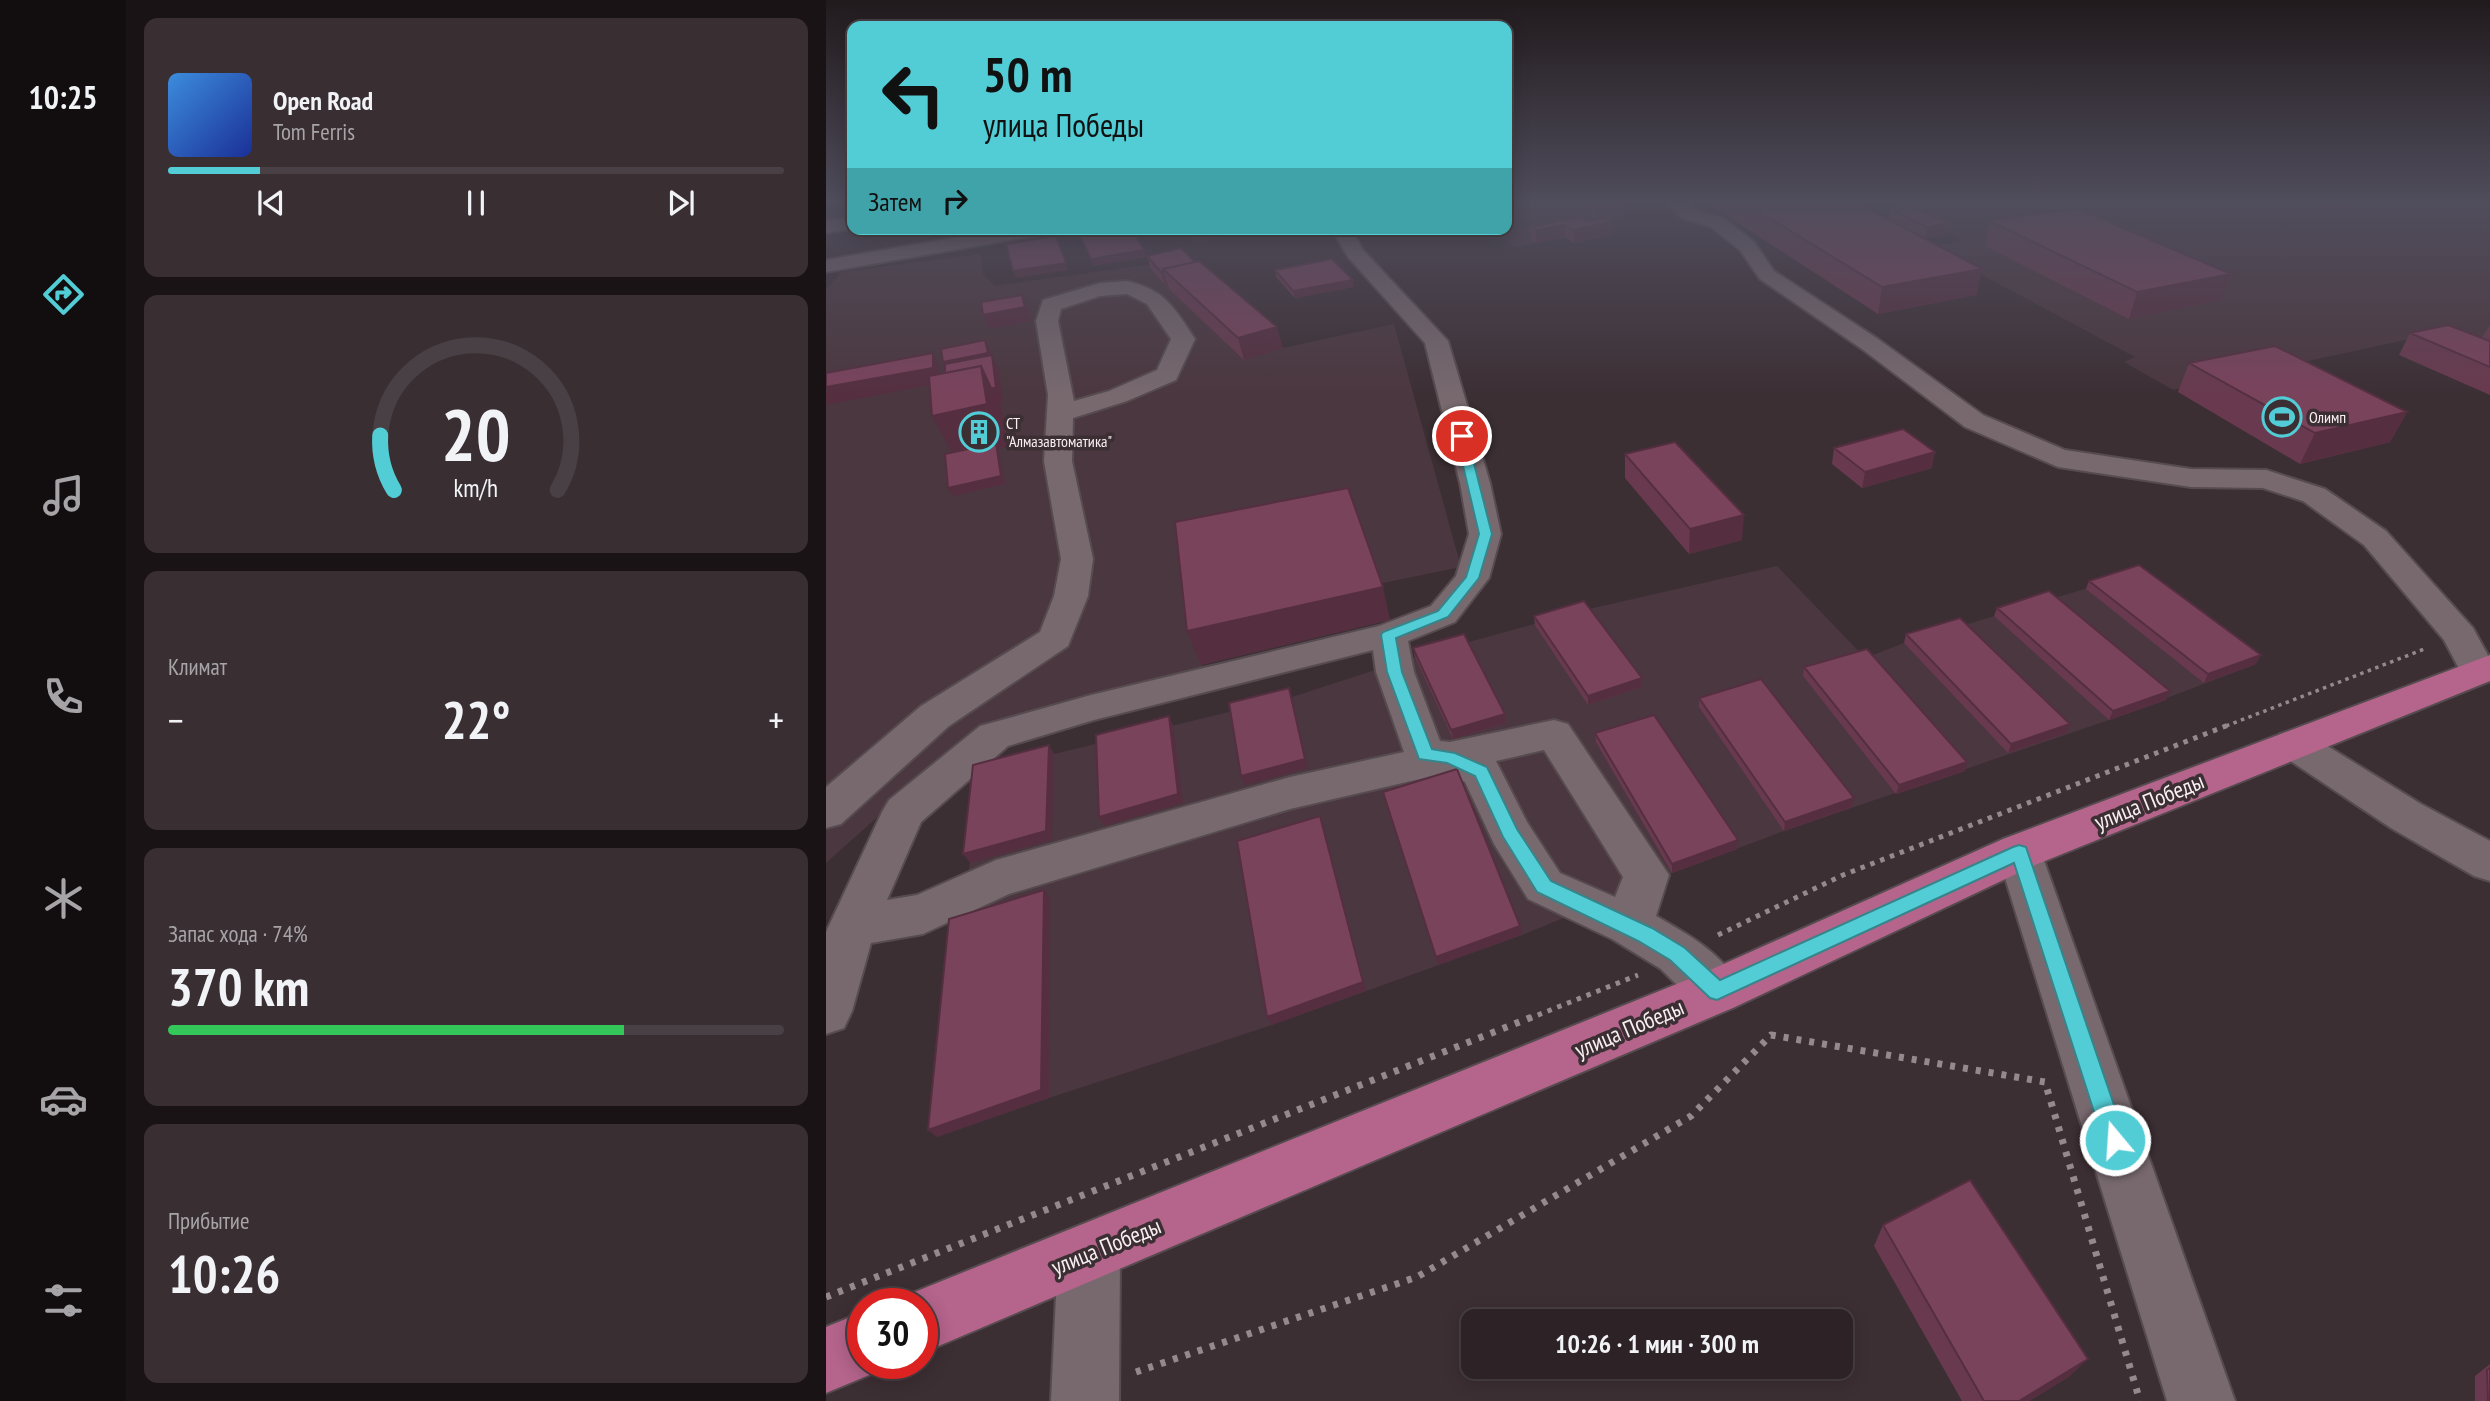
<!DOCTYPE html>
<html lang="ru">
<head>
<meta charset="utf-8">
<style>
	body { margin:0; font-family:"PT Sans Narrow",sans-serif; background:#392f33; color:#f1f3f6; height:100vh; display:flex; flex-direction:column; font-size:26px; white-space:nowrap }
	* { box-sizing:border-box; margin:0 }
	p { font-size:23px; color:#a7a4a7 }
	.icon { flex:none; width:38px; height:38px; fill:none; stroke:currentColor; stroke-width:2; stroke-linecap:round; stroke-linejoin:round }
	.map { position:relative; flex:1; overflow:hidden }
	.details { display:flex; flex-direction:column; gap:18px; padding:18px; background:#191315; width:700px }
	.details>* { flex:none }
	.banner { position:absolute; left:21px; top:21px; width:665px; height:214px; border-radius:14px; box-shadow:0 4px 18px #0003,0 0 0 2px #484044; background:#52ccd5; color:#111; overflow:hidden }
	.speed { position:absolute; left:21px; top:1288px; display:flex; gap:14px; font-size:35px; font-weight:700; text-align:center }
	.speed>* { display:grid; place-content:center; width:91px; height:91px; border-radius:50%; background:#2d2327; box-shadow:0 4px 18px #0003,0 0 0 2px #484044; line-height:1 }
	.speed .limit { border:10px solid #d22; background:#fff; color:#111 }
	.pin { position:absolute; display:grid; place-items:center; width:60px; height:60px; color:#fff; margin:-30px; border:4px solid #fff; border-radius:50%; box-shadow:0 2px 7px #0007 }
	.me { position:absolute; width:77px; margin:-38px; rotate:342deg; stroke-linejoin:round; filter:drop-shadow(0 0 5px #0008) }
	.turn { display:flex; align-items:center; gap:24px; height:147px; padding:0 21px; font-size:32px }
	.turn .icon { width:91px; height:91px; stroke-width:2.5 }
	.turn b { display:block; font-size:49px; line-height:60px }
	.then { display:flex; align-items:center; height:66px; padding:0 21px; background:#0003; gap:14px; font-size:26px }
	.big { font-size:52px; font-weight:600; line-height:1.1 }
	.details .widget { flex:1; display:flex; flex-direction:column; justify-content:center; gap:10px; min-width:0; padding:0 24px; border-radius:14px; background:#392f33 }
	.details .dial { align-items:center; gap:0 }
	.dial svg { height:182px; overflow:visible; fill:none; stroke:#484044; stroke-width:7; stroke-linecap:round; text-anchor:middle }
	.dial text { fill:#f1f3f6; stroke:none }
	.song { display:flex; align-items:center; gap:21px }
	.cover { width:84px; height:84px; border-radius:10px; background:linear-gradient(135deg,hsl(210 70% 55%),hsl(230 70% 35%)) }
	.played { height:7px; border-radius:4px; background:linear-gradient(90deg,#52ccd5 15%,#484044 15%) }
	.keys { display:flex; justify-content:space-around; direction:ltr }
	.heat { display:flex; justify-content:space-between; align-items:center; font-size:38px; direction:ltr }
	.charge { height:10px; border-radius:5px; background:linear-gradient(90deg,#34c759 74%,#484044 0) }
	.trip { position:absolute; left:635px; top:1309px; width:392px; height:70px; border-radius:14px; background:#2d2327; box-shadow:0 4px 18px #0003,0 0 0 2px #484044; font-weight:600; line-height:70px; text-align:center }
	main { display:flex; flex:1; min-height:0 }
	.menu { display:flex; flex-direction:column; width:126px; justify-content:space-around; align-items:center; background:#120e10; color:#a7a4a7 }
	.menu .icon { width:49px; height:49px }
	.menu .current { color:#52ccd5 }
	.menu b { font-size:32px; color:#f1f3f6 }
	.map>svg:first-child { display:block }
	.built { fill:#4b373f }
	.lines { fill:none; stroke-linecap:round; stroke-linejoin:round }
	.minor-casing { stroke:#564b4f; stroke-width:4 }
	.major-casing { stroke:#564b4f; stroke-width:4 }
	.path-far2 { stroke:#95898e; stroke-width:3.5; stroke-dasharray:3.5 4.5; stroke-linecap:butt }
	.path-far1 { stroke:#95898e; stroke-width:5; stroke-dasharray:4.5 6; stroke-linecap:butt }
	.path { stroke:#95898e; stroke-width:7; stroke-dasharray:5 8; stroke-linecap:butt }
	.minor { fill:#78696f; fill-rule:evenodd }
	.major { fill:#b5648b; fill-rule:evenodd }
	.wall { fill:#693a4f }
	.shaded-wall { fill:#552f40 }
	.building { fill:#7a435c; stroke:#552f40; stroke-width:2 }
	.route { fill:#52ccd5; stroke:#35858a; stroke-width:2 }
	.labels { text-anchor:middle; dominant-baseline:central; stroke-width:7; stroke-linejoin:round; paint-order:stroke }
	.far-poi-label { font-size:16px; fill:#f8eff2; stroke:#3c2f34; text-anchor:start }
	.near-street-label { font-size:23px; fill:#f8eff2; stroke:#3c2f34 }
</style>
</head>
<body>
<main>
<nav class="menu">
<b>10:25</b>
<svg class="icon current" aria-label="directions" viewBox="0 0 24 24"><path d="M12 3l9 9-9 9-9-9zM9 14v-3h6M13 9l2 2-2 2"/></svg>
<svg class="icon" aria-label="music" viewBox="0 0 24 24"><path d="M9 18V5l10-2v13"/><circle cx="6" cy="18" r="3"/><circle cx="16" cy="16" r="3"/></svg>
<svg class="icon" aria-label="phone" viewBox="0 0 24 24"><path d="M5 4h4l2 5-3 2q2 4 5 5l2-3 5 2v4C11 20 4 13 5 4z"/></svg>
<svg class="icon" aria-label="climate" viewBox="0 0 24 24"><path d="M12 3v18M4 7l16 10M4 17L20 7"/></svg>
<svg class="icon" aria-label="car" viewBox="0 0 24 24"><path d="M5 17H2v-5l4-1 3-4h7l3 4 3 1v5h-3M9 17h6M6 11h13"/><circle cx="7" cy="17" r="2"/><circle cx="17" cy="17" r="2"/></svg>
<svg class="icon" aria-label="filters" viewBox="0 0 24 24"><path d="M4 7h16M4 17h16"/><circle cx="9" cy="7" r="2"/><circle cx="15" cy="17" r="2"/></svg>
</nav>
<section class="details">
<div class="widget">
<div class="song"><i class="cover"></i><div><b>Open Road</b><p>Tom Ferris</p></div></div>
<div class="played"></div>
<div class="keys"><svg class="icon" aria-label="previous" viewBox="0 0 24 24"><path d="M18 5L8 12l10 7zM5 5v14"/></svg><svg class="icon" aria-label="pause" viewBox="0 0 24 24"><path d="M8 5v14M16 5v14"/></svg><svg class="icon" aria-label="next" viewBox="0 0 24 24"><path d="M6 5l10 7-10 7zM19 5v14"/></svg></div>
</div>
<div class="widget dial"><svg viewBox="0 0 100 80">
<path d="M14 69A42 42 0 1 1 86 69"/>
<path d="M14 69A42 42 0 0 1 8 45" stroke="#52ccd5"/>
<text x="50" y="56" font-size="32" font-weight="700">20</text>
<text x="50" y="72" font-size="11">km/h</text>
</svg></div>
<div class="widget"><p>Климат</p>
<div class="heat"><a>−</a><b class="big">22°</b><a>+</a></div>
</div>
<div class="widget"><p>Запас хода · 74%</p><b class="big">370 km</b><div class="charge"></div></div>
<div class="widget"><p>Прибытие</p><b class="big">10:26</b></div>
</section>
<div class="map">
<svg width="1664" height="1401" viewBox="0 0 1664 1401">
	<rect width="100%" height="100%" fill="#3c2f34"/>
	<!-- built -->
	<path class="built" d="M681 200H777L798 216 783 220 793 227 688 247 665 229H681Z
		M1057 200H1664V345L1603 335 1347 390 1298 362 1309 357 1102 246 1137 241Z
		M155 254 157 275 169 286 356 260 457 348 568 324 635 567 552 584 564 620 376 665 375 678 141 737 0 863V289L16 272Z
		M951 566 1039 658 1078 643 1309 574 1430 664 1283 720 958 831 846 873 696 935 446 1025 223 1098 111 1137 130 928 144 863 228 754 466 697 589 657 759 610Z"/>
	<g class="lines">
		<!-- minor casing -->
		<g class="minor-casing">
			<path id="minor" d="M838 200H858L868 210 899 219 928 242 948 271 1052 339 1157 415 1239 450 1365 469 1440 470 1499 489 1560 531 1647 628 1664 659V680L1652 683 1639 680 1618 640 1538 545 1477 501 1437 488 1365 487 1232 467 1139 427 1036 349 934 279 914 250 885 227 856 218Z
				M26 217V229L0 233V221Z
				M179 229H223L214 235 0 272V260Z
				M506 229H525L537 250 622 341 664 483 675 534 663 578 629 622 582 641 588 672 614 741 624 742 728 720 742 724 843 875 830 916C863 935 900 955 916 991L909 1007 891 1014 873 1007 835 969 786 939 702 899 668 844 639 782 620 773 464 809 183 894 97 934 45 943 26 1011 18 1028 0 1034V932L56 812 63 800 154 726 265 695 553 626 605 606 630 576 643 534 634 483 599 343 522 257ZM547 650 550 672 578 752 464 777 170 860 91 895 61 900 95 822 182 746 268 720ZM718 750 797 877 789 897 734 873 701 822 670 761Z
				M301 281C339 290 348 307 369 339L350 380 301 401 247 418 246 461 267 559 262 596 242 646 123 726 15 824 0 828V787L95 706 214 632 228 596 235 559 218 461 222 395 210 321 217 300 274 283ZM301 294 321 304 345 339 331 370 283 391 248 401 232 321 235 309 274 296Z
				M1468 730 1482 734 1595 804 1664 841V881L1648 876 1565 828 1454 754 1448 744 1454 734Z
				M1193 834 1209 839 1215 852 1409 1401H1341L1171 852 1177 839Z
				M263 1223 285 1232 294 1254 293 1401H225L232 1254 241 1232Z"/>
		</g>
		<!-- major casing -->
		<g class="major-casing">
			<path id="major" d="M1664 655V681L1209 865 909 1007 96 1353V1304H71L73 1298 96 1289 873 975 1177 839Z
				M37 1312V1363H62L60 1368 0 1393V1327Z"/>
		</g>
		<!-- path-far2 -->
		<path class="path-far2" d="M1400 726 1601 648"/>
		<!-- path-far1 -->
		<path class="path-far1" d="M892 935 1017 875 1405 724
			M702 1019 812 975"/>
		<!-- path -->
		<path class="path" d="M0 1297 706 1017
			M310 1372 591 1277 865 1116 945 1035 1219 1082 1314 1401"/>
		<!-- minor -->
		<use href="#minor" class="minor"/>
		<!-- major -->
		<use href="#major" class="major"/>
	</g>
	<!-- wall -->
	<path class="wall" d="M747 200H793L798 204V216L778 219 785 235 748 243 739 237 711 243 705 240 704 227 770 219 747 203Z
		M877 200H1026L1063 220 1064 209 1119 235 1099 239 1156 269 1150 295 1052 314Z
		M1476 200H1558L1505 210Z
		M1164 221 1395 300 1303 319 1159 246Z
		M359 229H422L423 233 370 242Z
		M437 229H472L444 235Z
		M321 256 457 348 418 360 343 289 342 285 340 286 325 269Z
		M449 270 528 287 469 298 450 277Z
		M1664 325V395L1573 355 1584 333 1656 338Z
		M1363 363 1581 412 1564 442 1474 464 1352 392Z
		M1008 448 1106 468 1036 488 1006 464Z
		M799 454 916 540 863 554 799 478Z
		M1263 581 1430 664 1378 683 1260 589Z
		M1171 608 1340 700 1283 720 1168 616Z
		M708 616 816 678V687L762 705 709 625Z
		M1080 634 1244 724 1241 733 1182 753 1078 643Z
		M587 648 679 714 680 723 627 739 589 657Z
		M978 667 1141 762 1139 771 1070 794 977 676Z
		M873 698 1028 798 1026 807 958 831 873 707Z
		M769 733 912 840 911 849 846 873 770 742Z
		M1057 1225 1244 1376 1203 1401H1136L1048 1246Z
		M1664 1364V1401H1649V1376Z"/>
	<!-- shaded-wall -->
	<path class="shaded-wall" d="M1509 200H1558L1505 210Z
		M798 204V216L771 220V208Z
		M785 222V235L748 243 747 230Z
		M1122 223 1119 235 1099 239 1101 227Z
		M738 225 739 237 711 243 710 230Z
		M405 229H422L423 233 370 242 368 236Z
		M443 229H472L444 235Z
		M230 236 242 270 190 278 187 271Z
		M318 250 321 257 267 266 265 259Z
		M1156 269 1150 295 1052 314 1056 287Z
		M335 272H337L342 285 340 286Z
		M1405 274 1395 300 1303 319 1311 292Z
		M527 280 528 287 469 298 467 291Z
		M196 295 202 309 205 321 164 329 157 315Z
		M451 327 457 348 418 360 412 338Z
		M159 340 173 370 177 403 173 404 175 407 182 446 172 449 179 484 127 496 122 488 129 458 106 416 124 377 117 362Z
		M107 353 114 368 115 383 0 405V387Z
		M1581 412 1564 442 1474 464 1489 433Z
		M1109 452 1106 468 1036 488 1039 472Z
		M918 515 916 540 863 554 864 529Z
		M557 587 564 620 375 665 361 631Z
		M1435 655 1430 664 1378 683 1382 674Z
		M816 678V687L762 705V696Z
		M463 688 466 697 482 768 419 785 415 776Z
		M1344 691 1340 700 1283 720 1287 711Z
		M679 714 680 723 627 739 625 730Z
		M343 716 347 725 357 803 278 826 273 817Z
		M1244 724 1241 733 1182 753 1185 744Z
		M223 745 228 754 226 840 144 863 137 854Z
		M1141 762 1139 771 1070 794 1073 785Z
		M1028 798 1026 807 958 831 959 822Z
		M494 816 540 991 446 1025 441 1017Z
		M912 840 911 849 846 873V864Z
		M218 890 224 899 223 1098 111 1137 102 1130Z
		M694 926 696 935 612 965 610 957Z
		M1262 1359 1244 1376 1203 1401H1193Z"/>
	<!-- building -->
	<path class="building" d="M760 200H793L798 204 771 208Z
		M914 200H1026L1156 269 1056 287Z
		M1085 206 1122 223 1101 227 1064 209Z
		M1250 208 1405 274 1311 292 1164 221Z
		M755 217 762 221 776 218 785 222 747 230 738 225 710 230 704 227Z
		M272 229H306L318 250 265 259 252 232Z
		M362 229H405L368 236Z
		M230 236 240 263 187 271 180 244Z
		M355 248 369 262 337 269V272H335L321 256Z
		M506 259 527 280 467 291 449 270Z
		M373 261 451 327 412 338 337 269Z
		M196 295 199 307 157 315 155 302Z
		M1622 325 1664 341V367L1584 333Z
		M159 340 162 353 117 362 115 349Z
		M1449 346 1581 412 1489 433 1363 363Z
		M107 353V368L0 387V373Z
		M166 355 170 388H165L155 366 119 373V364Z
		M155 366 161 404 106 416 103 376Z
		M1077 429 1109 452 1039 472 1008 448Z
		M849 442 918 515 864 529 799 454Z
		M170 443 175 476 122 488 119 454Z
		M522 488 557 587 361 631 349 522Z
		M1313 565 1435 655 1382 674 1263 581Z
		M1223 591 1344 691 1287 711 1171 608Z
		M758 601 816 678 762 696 708 616Z
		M1134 618 1244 724 1185 744 1080 634Z
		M638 634 679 714 625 730 587 648Z
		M1041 649 1141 762 1073 785 978 667Z
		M935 679 1028 798 959 822 873 698Z
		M463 688 479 759 415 776 403 703Z
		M828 715 912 840 846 864 769 733Z
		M343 716 352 794 273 817 270 735Z
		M223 745 220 831 137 854 147 765Z
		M631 769 694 926 610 957 557 792Z
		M494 816 537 982 441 1017 411 841Z
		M218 890 215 1090 102 1130 123 919Z
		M1144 1180 1262 1359 1193 1401H1158L1057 1225Z
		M1664 1368V1401H1662L1661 1370Z"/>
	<!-- sky -->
	<linearGradient id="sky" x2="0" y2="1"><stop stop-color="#211a1d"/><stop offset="0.51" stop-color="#504d5c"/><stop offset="1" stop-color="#504d5c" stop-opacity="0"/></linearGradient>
	<rect width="1664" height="396" fill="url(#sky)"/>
	<!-- route -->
	<path class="route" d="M636 433 641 436 666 534 653 578 622 617 570 638 576 672 606 749 629 753 661 767 691 829 725 881 826 928 859 948 894 980 1187 847 1193 845 1200 847 1300 1140 1297 1148 1289 1151 1280 1148 1277 1140 1188 863 891 1000 884 998 844 960 812 941 711 892 677 837 649 776 621 763 593 759 561 672 555 635 557 632 612 611 640 577 653 534 630 436Z"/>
	<!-- icons -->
	<defs>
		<g id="stadium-ring" transform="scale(2.0125)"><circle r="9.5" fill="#3c2f34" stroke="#52ccd5" stroke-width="1.5"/><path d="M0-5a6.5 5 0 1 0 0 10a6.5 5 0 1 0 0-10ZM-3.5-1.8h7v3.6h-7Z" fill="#52ccd5"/></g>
		<g id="building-ring" transform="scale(2.0125)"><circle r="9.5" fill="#3c2f34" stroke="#52ccd5" stroke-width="1.5"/><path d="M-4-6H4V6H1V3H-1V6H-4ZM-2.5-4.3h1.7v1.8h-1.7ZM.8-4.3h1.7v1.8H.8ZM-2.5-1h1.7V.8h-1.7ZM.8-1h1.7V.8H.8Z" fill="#52ccd5"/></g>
	</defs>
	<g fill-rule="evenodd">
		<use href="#stadium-ring" x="1456" y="417"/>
		<use href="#building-ring" x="153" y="432"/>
	</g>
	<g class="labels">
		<!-- far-poi labels -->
		<g class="far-poi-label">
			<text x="1483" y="417">Олимп</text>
			<text x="180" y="423">СТ<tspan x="180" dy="18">"Алмазавтоматика"</tspan></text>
		</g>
		<!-- near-street labels -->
		<g class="near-street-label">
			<text transform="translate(1323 801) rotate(-22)">улица Победы</text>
			<text transform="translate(803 1028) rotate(-23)">улица Победы</text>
			<text transform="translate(280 1246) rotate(-22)">улица Победы</text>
		</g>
	</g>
</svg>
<div class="speed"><div class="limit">30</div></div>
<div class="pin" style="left:636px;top:436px;background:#d93025"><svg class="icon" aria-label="arrive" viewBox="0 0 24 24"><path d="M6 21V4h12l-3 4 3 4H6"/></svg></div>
<svg class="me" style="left:1289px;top:1140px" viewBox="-20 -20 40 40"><circle r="17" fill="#52ccd5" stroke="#fff" stroke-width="3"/><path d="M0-11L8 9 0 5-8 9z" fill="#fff"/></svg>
<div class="trip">10:26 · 1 мин · 300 m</div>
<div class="banner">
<div class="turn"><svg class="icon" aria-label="left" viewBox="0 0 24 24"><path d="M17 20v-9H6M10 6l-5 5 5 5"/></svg><div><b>50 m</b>улица Победы</div></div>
<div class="then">Затем<svg class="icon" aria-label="right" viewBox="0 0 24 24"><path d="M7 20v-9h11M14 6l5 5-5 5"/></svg></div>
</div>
</div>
</main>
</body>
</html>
